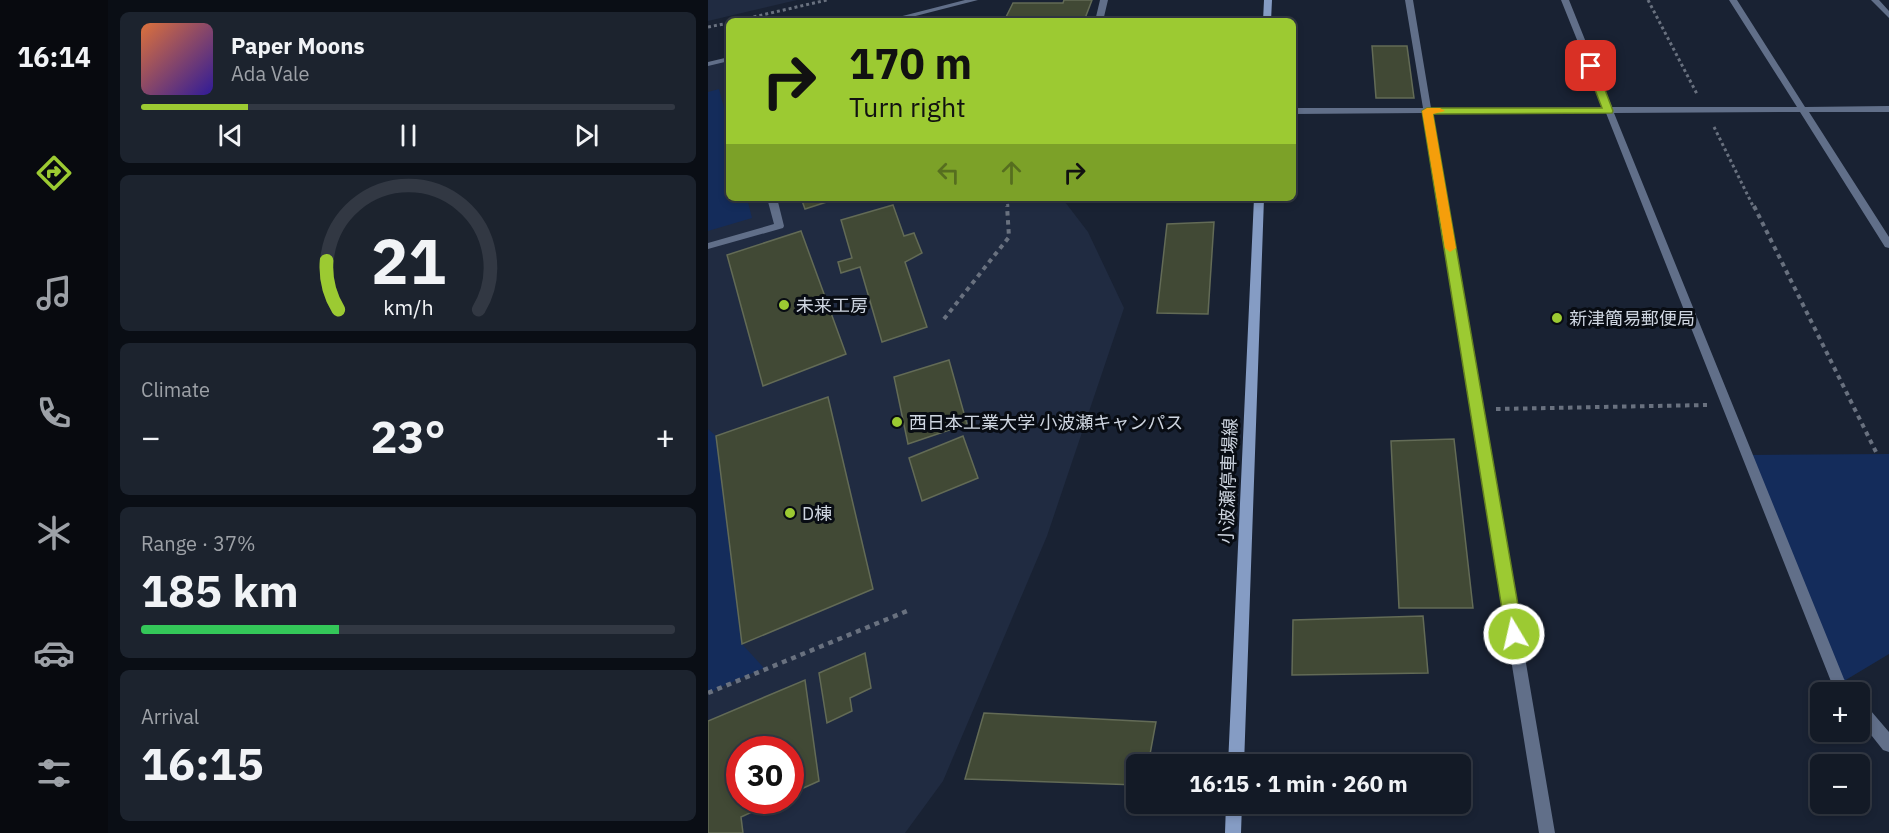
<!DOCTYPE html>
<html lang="en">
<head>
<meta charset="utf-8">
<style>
	body { margin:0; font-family:"IBM Plex Sans","Noto Sans JP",sans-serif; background:#1c232e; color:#f1f3f6; height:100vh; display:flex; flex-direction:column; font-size:22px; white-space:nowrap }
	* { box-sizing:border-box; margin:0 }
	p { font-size:20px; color:#9da1a7 }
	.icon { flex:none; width:33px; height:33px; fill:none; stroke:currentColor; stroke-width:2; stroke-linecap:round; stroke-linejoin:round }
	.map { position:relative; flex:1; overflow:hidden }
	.panel { display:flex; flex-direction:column; gap:12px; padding:12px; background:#0a0e15; width:600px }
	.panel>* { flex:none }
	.guide { position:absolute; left:18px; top:18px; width:570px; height:183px; border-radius:9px; box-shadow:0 3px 9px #0003,0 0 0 2px #323843; background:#9cca32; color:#111; overflow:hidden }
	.buttons { position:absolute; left:1102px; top:682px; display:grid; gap:12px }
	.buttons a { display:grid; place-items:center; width:60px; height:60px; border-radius:9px; background:#131a26; box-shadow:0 3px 9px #0003,0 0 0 2px #323843; font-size:30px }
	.speed { position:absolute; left:18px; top:736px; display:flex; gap:12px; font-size:30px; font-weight:700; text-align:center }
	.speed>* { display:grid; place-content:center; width:78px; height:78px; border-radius:50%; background:#131a26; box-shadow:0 3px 9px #0003,0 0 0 2px #323843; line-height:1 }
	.speed .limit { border:9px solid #d22; background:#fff; color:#111 }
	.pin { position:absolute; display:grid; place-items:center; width:51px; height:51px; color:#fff; margin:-26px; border-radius:12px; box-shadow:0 3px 9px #0006 }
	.me { position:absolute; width:66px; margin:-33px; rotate:351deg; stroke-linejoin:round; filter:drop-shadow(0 0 4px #0008) }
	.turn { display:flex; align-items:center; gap:21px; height:126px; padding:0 24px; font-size:27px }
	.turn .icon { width:78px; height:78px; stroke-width:2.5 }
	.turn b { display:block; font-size:42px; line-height:51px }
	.lanes { display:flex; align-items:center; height:57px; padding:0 24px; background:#0003; justify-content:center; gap:30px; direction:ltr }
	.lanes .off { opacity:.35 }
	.big { font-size:45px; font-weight:800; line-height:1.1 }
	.panel .widget { flex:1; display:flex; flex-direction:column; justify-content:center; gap:9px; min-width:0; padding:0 21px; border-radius:9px; background:#1c232e }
	.panel .dial { align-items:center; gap:0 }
	.dial svg { height:156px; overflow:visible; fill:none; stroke:#323843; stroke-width:7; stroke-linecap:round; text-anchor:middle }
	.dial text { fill:#f1f3f6; stroke:none }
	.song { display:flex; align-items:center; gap:18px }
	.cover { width:72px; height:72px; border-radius:9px; background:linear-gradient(135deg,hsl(20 70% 55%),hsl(250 70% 35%)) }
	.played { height:6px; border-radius:3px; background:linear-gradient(90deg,#9cca32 20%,#323843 20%) }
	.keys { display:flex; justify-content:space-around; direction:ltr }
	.heat { display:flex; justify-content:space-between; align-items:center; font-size:33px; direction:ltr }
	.charge { height:9px; border-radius:4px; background:linear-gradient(90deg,#34c759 37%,#323843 0) }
	.trip { position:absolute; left:418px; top:754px; width:345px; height:60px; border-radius:9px; background:#131a26; box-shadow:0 3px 9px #0003,0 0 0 2px #323843; font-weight:800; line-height:60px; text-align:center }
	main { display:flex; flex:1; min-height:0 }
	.tabs { display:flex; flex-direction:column; width:108px; justify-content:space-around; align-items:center; background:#080a0f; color:#9da1a7 }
	.tabs .icon { width:42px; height:42px }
	.tabs .current { color:#9cca32 }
	.tabs b { font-size:27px; color:#f1f3f6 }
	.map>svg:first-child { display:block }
	.built { fill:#202b41; fill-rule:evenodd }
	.green { fill:#142c5b }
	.building { fill:#414935; stroke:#636b56; stroke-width:1.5 }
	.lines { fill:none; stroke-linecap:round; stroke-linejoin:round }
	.path-far2 { stroke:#69717f; stroke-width:3; stroke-dasharray:3 3; stroke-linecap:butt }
	.path-far1 { stroke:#69717f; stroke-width:4; stroke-dasharray:4.5 4.5; stroke-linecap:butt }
	.path { stroke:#69717f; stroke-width:4.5; stroke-dasharray:5 5; stroke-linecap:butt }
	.service { fill:#616f89; fill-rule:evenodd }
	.minor { fill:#616f89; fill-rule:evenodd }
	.secondary { fill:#859cc4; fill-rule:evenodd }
	.route { fill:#9cca32; stroke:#658320; stroke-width:1.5 }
	.slow { fill:#f59e0b }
	.poi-dot { fill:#9cca32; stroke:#080c13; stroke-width:2 }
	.labels { text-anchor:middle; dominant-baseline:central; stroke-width:6; stroke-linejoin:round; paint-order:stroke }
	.poi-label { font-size:18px; fill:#ced5e0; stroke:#080c13; text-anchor:start }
	.street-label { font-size:18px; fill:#ced5e0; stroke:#080c13 }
</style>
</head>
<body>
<main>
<nav class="tabs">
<b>16:14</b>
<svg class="icon current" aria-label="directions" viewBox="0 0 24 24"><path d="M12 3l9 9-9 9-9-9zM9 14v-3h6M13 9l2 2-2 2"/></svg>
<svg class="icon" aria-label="music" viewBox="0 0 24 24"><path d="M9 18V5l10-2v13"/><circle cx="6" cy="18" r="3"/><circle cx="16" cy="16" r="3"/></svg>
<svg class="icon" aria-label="phone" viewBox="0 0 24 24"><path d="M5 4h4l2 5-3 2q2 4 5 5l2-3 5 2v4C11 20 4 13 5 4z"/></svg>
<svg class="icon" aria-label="climate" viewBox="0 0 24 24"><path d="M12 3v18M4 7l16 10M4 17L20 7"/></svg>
<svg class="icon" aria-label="car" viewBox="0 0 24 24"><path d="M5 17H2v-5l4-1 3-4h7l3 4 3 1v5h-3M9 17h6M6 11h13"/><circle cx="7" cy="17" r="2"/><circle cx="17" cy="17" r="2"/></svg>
<svg class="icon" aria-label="filters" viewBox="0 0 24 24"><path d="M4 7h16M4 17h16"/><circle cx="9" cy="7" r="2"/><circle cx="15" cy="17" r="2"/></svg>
</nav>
<section class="panel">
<div class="widget">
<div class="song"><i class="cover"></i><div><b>Paper Moons</b><p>Ada Vale</p></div></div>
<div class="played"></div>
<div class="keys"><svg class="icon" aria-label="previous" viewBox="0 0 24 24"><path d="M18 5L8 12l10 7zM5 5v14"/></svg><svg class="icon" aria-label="pause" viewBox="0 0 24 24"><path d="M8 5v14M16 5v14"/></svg><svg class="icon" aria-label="next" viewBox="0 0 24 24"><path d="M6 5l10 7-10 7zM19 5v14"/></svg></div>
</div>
<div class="widget dial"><svg viewBox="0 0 100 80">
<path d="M14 69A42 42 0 1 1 86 69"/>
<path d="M14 69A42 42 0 0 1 8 44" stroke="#9cca32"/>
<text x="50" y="56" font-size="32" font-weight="700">21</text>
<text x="50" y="72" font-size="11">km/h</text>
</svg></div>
<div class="widget"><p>Climate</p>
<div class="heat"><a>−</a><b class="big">23°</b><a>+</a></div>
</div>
<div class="widget"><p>Range · 37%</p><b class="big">185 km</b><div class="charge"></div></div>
<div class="widget"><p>Arrival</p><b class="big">16:15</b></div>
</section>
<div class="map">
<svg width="1181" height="833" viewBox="0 0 1181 833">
	<rect width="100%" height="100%" fill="#192233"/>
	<!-- built -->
	<path class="built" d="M0 0H89L0 21Z
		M21 59V198H354L380 232 416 308 339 536 235 781 197 833H0V64ZM32 750H82V801H32Z"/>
	<!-- green -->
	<path class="green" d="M11 89 21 126V198H39L44 218 0 231V92Z
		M0 429 8 436 34 644 56 668 0 693Z
		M1181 454V654L1131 684 1039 455Z"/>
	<!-- building -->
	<path class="building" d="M356 0H384L376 21H296L305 3H355Z
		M664 46H699L706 98H668Z
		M93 198H131L97 209Z
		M185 205 196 236 206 233 214 253 197 262 219 327 174 342 152 267 133 273 130 262 144 258 133 220Z
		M506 222 500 314 449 313 459 224Z
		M93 231 138 354 55 386 19 255Z
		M241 360 259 424 200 444 186 377Z
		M120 397 165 589 34 644 8 436Z
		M255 436 270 478 214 501 201 458Z
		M746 439 765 608H691L683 441Z
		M715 616 720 673 584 675 585 620Z
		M157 653 163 688 142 698 144 711 119 723 111 673Z
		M97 680 111 781 82 794V750H32V801H68L33 817 35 833H0V721Z
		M276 713 448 722 440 765H429V785L257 779Z"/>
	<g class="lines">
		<!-- path-far2 -->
		<path class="path-far2" d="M940 0 989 94
			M28 21 119 0
			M0 27 21 23
			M1006 127 1046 208
			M299 198 300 208"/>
		<!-- path-far1 -->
		<path class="path-far1" d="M1046 206 1169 454
			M236 319 301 237 299 206
			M788 409 999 405"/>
		<!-- path -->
		<path class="path" d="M0 693 199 611"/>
		<!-- service -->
		<path class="service" d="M59 198H69L76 226 75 228 0 249V243L66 224Z"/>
		<!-- minor -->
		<path class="minor" d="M257 0H270L188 21H175Z
			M392 0H400L395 21H387Z
			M697 0H705L723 108 896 107 853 0H861L904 107H1089L1021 0H1029L1097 107 1181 106V112H1101L1181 237V248L1177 247 1092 112 906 113 1136 679 1146 693H1129L1126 689 898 113H724L847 833H831L715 113 585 114V108H715Z
			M1163 0H1171L1181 11V18Z
			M21 57V61L0 66V62Z
			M1152 701 1157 704 1181 732V752L1175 750 1152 721Z"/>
		<!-- secondary -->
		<path class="secondary" d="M556 0H564L563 21H555Z
			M546 198H556L536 765H520Z
			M518 804H534L533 833H517Z"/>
	</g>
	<!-- route -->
	<path class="route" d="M880 64 888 66 905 111 904 113 725 114 815 634 812 639 806 641 801 639 798 634 714 111 719 108H894L878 66Z"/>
	<!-- slow -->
	<path class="slow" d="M719 108H732L737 111 725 114 748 248 742 252 737 248 714 111Z"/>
	<!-- markers -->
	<g class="poi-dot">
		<circle cx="76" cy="305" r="6"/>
		<circle cx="849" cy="318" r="6"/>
		<circle cx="189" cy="422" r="6"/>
		<circle cx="82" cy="513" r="6"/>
	</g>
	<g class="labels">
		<!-- poi labels -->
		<g class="poi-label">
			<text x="88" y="305">未来工房</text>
			<text x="861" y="318">新津簡易郵便局</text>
			<text x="201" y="422">西日本工業大学 小波瀬キャンパス</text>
			<text x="94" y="513">D棟</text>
		</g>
		<!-- street labels -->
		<g class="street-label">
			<text transform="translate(520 481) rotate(-88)">小波瀬停車場線</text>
		</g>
	</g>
</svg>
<div class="buttons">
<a>+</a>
<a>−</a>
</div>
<div class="speed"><div class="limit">30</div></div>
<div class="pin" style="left:883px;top:66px;background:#d93025"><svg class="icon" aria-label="arrive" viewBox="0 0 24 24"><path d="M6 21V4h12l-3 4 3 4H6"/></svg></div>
<svg class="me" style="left:806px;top:634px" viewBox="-20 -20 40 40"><circle r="17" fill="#9cca32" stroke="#fff" stroke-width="3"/><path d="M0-11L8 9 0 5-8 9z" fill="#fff"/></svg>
<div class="trip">16:15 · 1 min · 260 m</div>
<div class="guide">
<div class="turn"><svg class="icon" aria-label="right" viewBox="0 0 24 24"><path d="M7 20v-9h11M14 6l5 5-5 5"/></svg><div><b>170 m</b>Turn right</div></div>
<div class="lanes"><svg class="icon off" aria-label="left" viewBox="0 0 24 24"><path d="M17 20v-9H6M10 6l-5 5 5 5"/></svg><svg class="icon off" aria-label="ahead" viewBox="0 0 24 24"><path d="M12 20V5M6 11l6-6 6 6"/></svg><svg class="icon" aria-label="right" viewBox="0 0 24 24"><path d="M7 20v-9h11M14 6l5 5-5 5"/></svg></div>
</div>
</div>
</main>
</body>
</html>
